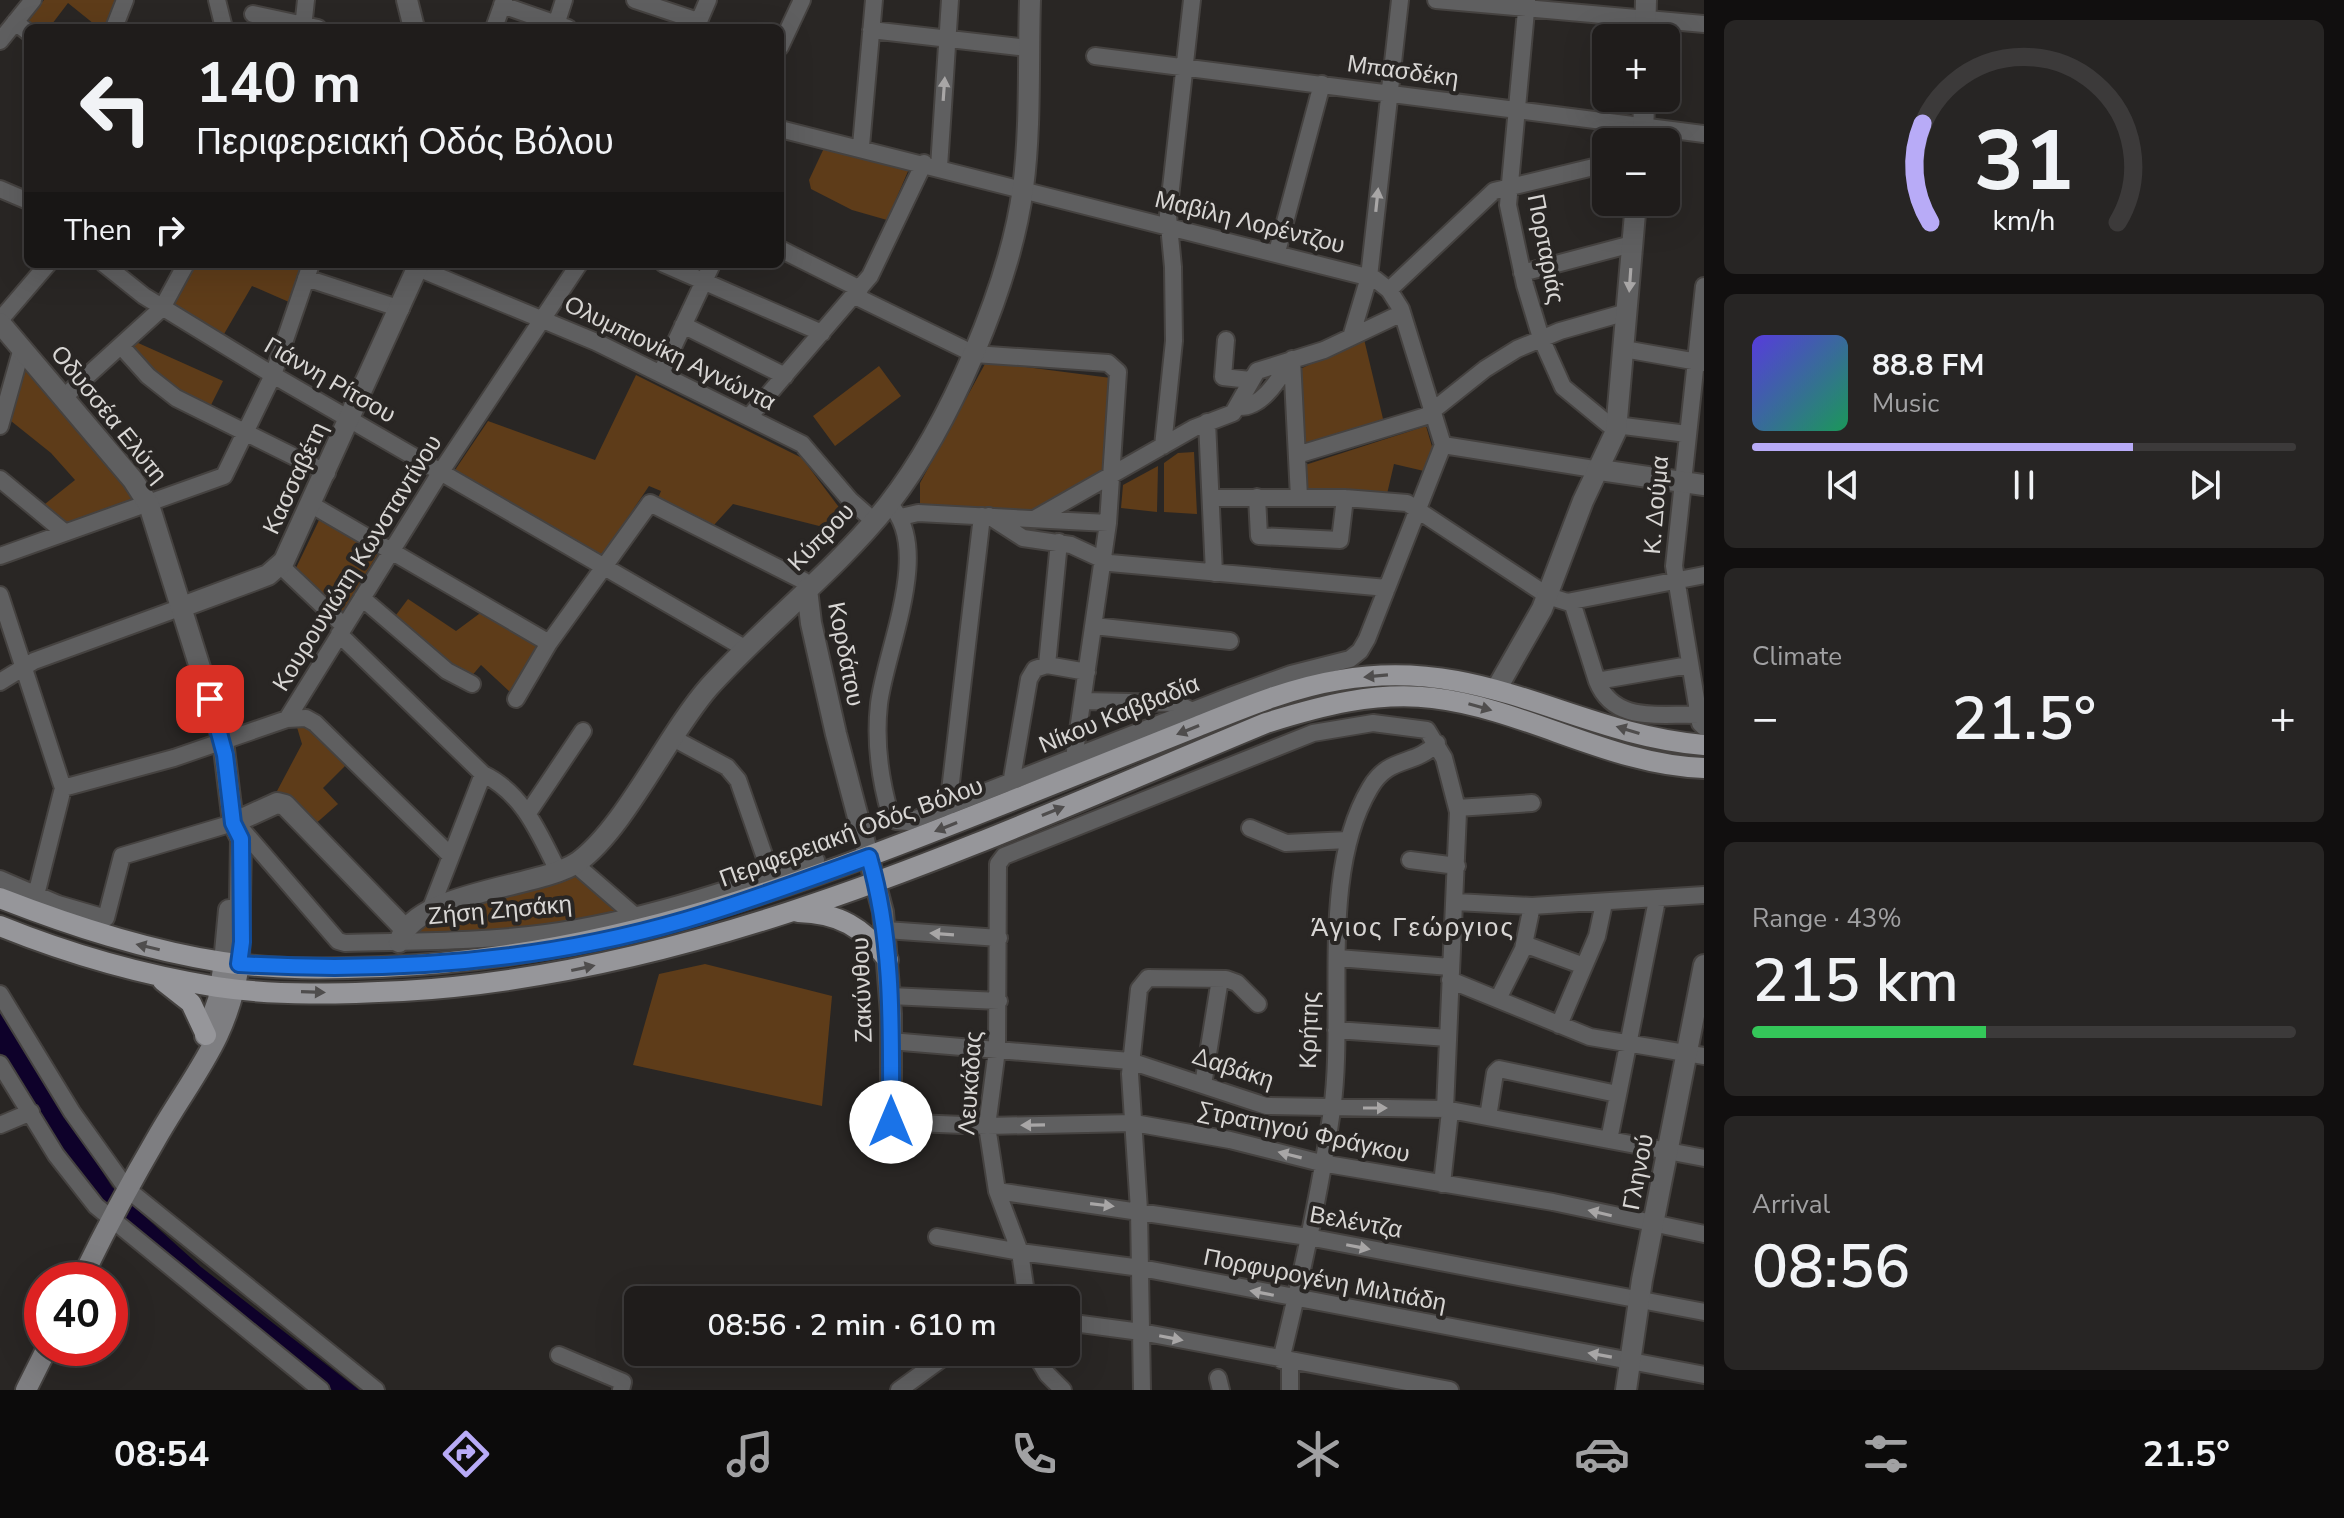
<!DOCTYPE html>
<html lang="en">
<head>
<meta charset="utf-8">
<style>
	body { margin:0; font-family:"Nunito Sans",sans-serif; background:#272524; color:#f1f3f6; height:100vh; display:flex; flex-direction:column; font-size:30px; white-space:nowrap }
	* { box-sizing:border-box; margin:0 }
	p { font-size:26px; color:#a1a1a3 }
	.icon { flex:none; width:44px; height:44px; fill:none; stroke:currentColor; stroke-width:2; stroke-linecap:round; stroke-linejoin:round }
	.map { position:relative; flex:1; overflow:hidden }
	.side { display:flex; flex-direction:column; gap:20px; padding:20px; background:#110f0f; width:640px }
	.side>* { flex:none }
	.hud { position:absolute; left:24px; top:24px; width:760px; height:244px; border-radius:12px; box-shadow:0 8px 32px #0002,0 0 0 2px #3c3a3a; background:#1f1c1b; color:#f1f3f6; overflow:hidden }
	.tools { position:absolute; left:1592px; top:24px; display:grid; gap:16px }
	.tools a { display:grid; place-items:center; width:88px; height:88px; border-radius:12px; background:#1f1c1b; box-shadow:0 8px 32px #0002,0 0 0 2px #3c3a3a; font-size:40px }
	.speed { position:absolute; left:24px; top:1262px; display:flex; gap:16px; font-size:40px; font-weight:700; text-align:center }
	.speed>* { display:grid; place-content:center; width:104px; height:104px; border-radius:50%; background:#1f1c1b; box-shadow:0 8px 32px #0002,0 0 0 2px #3c3a3a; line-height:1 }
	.speed .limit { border:12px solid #d22; background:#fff; color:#111 }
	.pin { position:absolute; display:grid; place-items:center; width:68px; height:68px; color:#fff; margin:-34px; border-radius:16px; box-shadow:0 4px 12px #0006 }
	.me { position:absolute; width:88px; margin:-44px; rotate:0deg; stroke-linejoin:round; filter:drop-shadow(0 0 6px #0008) }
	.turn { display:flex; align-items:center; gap:28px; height:168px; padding:0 40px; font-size:36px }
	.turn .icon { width:104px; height:104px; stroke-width:2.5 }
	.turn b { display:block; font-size:56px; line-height:68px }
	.then { display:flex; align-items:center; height:76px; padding:0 40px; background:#0003; gap:16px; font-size:30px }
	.big { font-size:60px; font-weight:600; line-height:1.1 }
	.side .card { flex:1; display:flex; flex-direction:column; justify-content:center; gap:12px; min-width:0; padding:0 28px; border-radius:12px; background:#272524 }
	.side .dial { align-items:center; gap:0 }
	.dial svg { height:208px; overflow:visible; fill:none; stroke:#3c3a3a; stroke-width:7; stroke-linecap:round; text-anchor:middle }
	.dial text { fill:#f1f3f6; stroke:none }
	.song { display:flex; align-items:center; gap:24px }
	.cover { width:96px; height:96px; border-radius:12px; background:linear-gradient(135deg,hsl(250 70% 55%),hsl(150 70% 35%)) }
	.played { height:8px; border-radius:4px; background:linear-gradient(90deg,#b8abf7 70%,#3c3a3a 70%) }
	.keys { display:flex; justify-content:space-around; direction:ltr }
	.heat { display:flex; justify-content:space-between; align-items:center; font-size:44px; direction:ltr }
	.charge { height:12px; border-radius:6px; background:linear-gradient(90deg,#34c759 43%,#3c3a3a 0) }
	.trip { position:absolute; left:624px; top:1286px; width:456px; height:80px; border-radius:12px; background:#1f1c1b; box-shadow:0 8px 32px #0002,0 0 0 2px #3c3a3a; font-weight:600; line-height:80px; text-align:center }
	.tabs { display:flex; height:128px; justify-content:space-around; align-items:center; background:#0c0b0b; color:#a1a1a3 }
	.tabs .icon { width:56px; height:56px }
	.tabs .current { color:#b8abf7 }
	.tabs b { font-size:36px; color:#f1f3f6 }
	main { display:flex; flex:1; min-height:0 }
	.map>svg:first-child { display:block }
	.green { fill:#5e3c19 }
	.water { fill:#0e012a }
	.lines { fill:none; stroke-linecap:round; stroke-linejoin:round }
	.minor-casing { stroke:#454240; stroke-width:20 }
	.tertiary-casing { stroke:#454240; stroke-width:24 }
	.secondary-casing { stroke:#454240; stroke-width:24 }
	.primary-casing { stroke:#454240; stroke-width:24 }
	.minor { stroke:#5f5f60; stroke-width:16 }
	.tertiary { stroke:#5f5f60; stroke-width:20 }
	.secondary { stroke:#7e7e81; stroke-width:20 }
	.primary { stroke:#96969a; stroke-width:20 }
	.oneway { fill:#a8a6a6 }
	.oneway2 { fill:#4f4d4d }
	.route-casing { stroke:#114b97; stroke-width:20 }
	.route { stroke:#1a73e8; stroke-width:14 }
	.labels { text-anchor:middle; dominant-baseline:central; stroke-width:8; stroke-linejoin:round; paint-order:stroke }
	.street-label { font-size:24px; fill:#d8d6d4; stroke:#292624 }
	.neighbourhood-label { font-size:26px; letter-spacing:2px; fill:#d8d6d4; stroke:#292624 }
</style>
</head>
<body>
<main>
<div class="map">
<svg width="1704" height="1390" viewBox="0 0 1704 1390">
	<rect width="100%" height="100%" fill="#292624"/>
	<!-- green -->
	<path class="green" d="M44 0H121L110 28H99L68 3 49 28H37L28 20Z
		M824 148 909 169 887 220 852 210 811 189 809 180Z
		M196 264H217L226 270 230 264H304L289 302 252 286 224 334 173 305Z
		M1364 339 1384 423 1304 447 1300 369Z
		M136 342 223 381 209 409 180 396 129 350Z
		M23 359 137 499 69 526 45 504 75 480 51 453 6 417Z
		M986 362 1111 378 1105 473 1035 514 920 508V483Z
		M879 366 901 396 835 446 813 416Z
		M636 375 802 458 841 510 827 528 733 504 714 525 658 498 661 491 649 486 602 556 455 470 488 421 595 460Z
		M1426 426 1433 450 1424 471 1394 464 1387 494 1305 490V465Z
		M1194 452 1197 514 1164 512V463L1178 453Z
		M1158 466 1157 512 1121 508 1123 485Z
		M320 518 379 552 341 614 295 570Z
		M408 599 456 631 483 611 539 642 536 648 539 652 511 693 481 665 470 678 456 670 393 619Z
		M296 724H309L349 762 323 788 338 804 313 826 277 791 302 744Z
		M575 876 594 886 625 914 574 926 417 937 416 932C460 901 521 880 575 876Z
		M705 964 832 996 822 1106 633 1065 659 974Z"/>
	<!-- water -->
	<path class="water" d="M0 1011 112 1187 201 1267 359 1390H332L98 1204 0 1053Z"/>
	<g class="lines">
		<!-- minor casing -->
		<g class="minor-casing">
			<path id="minor" d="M217 0 224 28
				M635 0 698 21
				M1436 0 1704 24
				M1527 0 1508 205 1525 285 1541 338 1563 387 1608 424 1687 434
				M502 5 568 28
				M253 14 318 28
				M15 22 28 32
				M114 28 125 0
				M303 28 306 0
				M494 28 504 0
				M555 28 564 0
				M696 28 708 0
				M871 30 1028 48
				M0 41 33 0
				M780 47 802 0
				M1095 56 1704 134
				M780 129 1375 279 1389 290 1401 309 1443 445 1600 470
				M861 146 874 0
				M939 167 950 0
				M0 189 28 201
				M780 249 860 289
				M1277 252 1322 84
				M104 264 144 296 273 375 746 649
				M664 264 822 333
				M418 268 596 342 802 444 850 500 874 521
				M1522 273 1632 244
				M306 278 401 309
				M1704 286 1674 566 1700 723 1704 727
				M1389 290 1494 191 1606 164
				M855 296 974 354 1108 363 1118 372 1108 523 1074 758
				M0 320 48 264
				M683 325 785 376
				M1351 337 1369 277 1400 0
				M1226 340 1223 377 1250 380
				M121 346 148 376 176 398 327 473
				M1624 349 1704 363
				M1292 359 1299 497
				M661 373 712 264
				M64 397 162 308 186 264
				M1239 407C1263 408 1280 377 1292 359
				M749 417 870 276 924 163
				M1207 422 1214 573
				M0 426 22 348
				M1163 446 1174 341 1173 267 1168 215 1192 0
				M1297 455 1426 416 1485 369 1517 349 1560 331 1627 312
				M0 479 64 532
				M1257 497 1259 536 1340 540 1345 498
				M1211 498H1345L1407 503 1548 596 1567 602 1704 575
				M889 504C934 547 885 651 879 704 875 740 880 779 890 814L896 821 908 822 1230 696 1291 674 1350 659 1360 651 1367 639 1443 445
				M312 505 549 643
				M989 516 1023 538 1071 545 1110 563 1387 588
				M901 517 918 513 1108 523
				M1036 518 1194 428 1233 413 1257 371 1324 350 1402 313
				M0 556 224 476 273 375 311 264
				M281 566 344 626
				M0 595 63 788
				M362 598 447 671 472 684
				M1572 602 1597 681 1689 665
				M1094 626 1230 641
				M339 634 483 774C523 793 539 833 558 871
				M1047 665 1087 672
				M1597 681C1614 724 1660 713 1699 715
				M0 682 34 661 182 607
				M516 699 549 643 650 503 804 581 807 589
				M1083 701 1176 703 1192 711
				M287 719 306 718 315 723 451 856
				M671 737 727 767 738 780 771 875
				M1011 784 1029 679 1035 669 1047 665 1059 542
				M948 808 982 516
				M1457 808 1532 803
				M528 813 583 731
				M1250 828 1286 843 1348 840
				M1410 860 1457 866
				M575 864 635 916
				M0 879 58 904 106 918 122 856 233 823 244 832 338 941 345 943C412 941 480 942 546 933 640 920 727 890 816 860
				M36 895 63 788 174 758 287 719 440 473 579 264
				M1456 902 1532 906 1704 895
				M429 913 483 774
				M886 930 999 938
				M1524 944 1584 966
				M1338 958 1450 967
				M1450 980 1590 1037 1704 1056
				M0 994 72 1112 127 1189 376 1390
				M890 996 999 1001
				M1498 999 1523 949 1532 906
				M1559 1025 1597 936 1604 903
				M1336 1030 1448 1038
				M890 1041 1130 1061 1266 1106 1445 1109 1704 1158
				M0 1064 56 1155 96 1206 321 1390
				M1203 1085 1220 979
				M1488 1117 1495 1073 1499 1069 1617 1094
				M891 1122 987 1126 1134 1123 1230 1140 1321 1163 1553 1202 1704 1234
				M0 1125 31 1112
				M1609 1140 1657 900
				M1442 1184 1450 1111
				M997 1191 1308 1237 1704 1312
				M937 1237 1020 1252 1141 1268 1704 1375
				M1027 1300 1020 1252 997 1191 987 1126 997 1050 998 864 1004 856 1313 733 1373 723 1427 730 1444 758 1458 812 1445 1109
				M1066 1322 1141 1332 1450 1390
				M1034 1352 1047 1374 1063 1390
				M559 1355 623 1382 621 1390
				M1281 1360C1301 1278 1320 1194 1332 1110 1346 1012 1318 875 1370 788 1389 755 1414 767 1437 743
				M1290 1361V1390
				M1218 1378 1221 1390
				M899 1390 951 1352
				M1142 1390 1139 1210 1130 1074 1139 989 1148 978 1226 979 1237 983 1258 1004"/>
		</g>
		<!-- tertiary casing -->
		<g class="tertiary-casing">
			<path id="tertiary" d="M407 0 414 28
				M1645 38 1646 0
				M1643 142 1644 98
				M0 323 133 480 149 505 223 741 233 823 241 839 239 964
				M1600 470 1704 485
				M807 589 811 623 836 734 883 912 891 1014V1122
				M182 607 268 575 284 561 419 264
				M1497 688 1542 609 1583 501 1616 431 1636 202
				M233 823 277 803 285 805 405 929
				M399 942C416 890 540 888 578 862 625 828 667 735 709 687 766 624 835 571 888 505 949 427 1010 286 1023 188 1031 127 1028 62 1030 0
				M224 963 229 910
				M1626 1390 1642 1280 1704 965"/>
		</g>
		<!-- secondary casing -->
		<g class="secondary-casing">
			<path id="secondary" d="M205 1036 218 1000 224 963
				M81 1280C105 1230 131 1182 159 1134 195 1072 228 1038 239 964
				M26 1390 47 1348"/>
		</g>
		<!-- primary casing -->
		<g class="primary-casing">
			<path id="primary" d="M0 898C72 926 145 950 222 962 274 970 329 969 382 967 619 957 814 879 1031 793 1086 771 1141 749 1196 727 1243 708 1290 688 1340 680 1483 655 1572 734 1704 745
				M798 912C839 913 863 927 888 960
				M0 926C69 954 143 975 217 987 277 996 342 994 403 991 707 973 988 838 1266 723 1320 706 1376 691 1433 698 1526 709 1610 765 1704 768
				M163 981 191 1003 206 1035"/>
		</g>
		<!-- minor -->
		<use href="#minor" class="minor"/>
		<!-- tertiary -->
		<use href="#tertiary" class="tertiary"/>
		<!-- secondary -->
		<use href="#secondary" class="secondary"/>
		<!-- primary -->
		<use href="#primary" class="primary"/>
	</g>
	<!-- one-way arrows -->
	<defs><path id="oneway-solid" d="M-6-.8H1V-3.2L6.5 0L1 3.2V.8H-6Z" transform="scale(2)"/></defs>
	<g class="oneway">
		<use href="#oneway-solid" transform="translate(944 89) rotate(-86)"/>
		<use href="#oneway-solid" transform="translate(1377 200) rotate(-84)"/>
		<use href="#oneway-solid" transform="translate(1630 280) rotate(94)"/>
		<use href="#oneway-solid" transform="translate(942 934) rotate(-176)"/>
		<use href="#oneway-solid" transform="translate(1375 1108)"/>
		<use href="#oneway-solid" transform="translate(1033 1125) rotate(179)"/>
		<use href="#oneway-solid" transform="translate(1290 1155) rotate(-166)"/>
		<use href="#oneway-solid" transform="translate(1102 1205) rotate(7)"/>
		<use href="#oneway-solid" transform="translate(1600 1213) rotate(-167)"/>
		<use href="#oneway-solid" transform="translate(1358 1247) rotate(11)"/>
		<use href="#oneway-solid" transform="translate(1262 1293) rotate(-169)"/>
		<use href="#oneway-solid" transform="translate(1171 1338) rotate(11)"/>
		<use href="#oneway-solid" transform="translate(1600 1355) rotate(-170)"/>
	</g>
	<g class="oneway2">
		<use href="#oneway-solid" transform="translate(1376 676) rotate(175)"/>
		<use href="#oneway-solid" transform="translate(1480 707) rotate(16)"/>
		<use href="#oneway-solid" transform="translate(1188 730) rotate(158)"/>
		<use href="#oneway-solid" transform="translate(1628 730) rotate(-163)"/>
		<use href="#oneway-solid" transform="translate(1053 811) rotate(-22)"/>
		<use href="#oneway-solid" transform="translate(946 827) rotate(158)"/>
		<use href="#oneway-solid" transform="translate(148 947) rotate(-167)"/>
		<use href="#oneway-solid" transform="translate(583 968) rotate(-12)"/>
		<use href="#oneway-solid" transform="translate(313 992) rotate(2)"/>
	</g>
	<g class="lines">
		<!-- route casing -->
		<g class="route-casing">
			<path id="route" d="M210 699 225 755 233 823 241 839 242 942 239 964C389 973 540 962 685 920 747 902 808 879 869 857 894 943 891 1033 891 1122"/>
		</g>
		<!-- route -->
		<use href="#route" class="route"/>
	</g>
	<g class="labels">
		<!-- street labels -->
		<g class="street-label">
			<text transform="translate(1403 71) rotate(8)">Μπασδέκη</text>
			<text transform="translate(1250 222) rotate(14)">Μαβίλη Λορέντζου</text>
			<text transform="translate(1546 249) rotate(79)">Πορταριάς</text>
			<text transform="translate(670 353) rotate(26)">Ολυμπιονίκη Αγνώντα</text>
			<text transform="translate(330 380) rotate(30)">Γιάννη Ρίτσου</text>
			<text transform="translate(109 414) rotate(51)">Οδυσσέα Ελύτη</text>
			<text transform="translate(295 478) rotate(-65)">Κασσαβέτη</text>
			<text transform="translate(1656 505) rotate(-85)">Κ. Δούμα</text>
			<text transform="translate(821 537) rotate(-46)">Κύπρου</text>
			<text transform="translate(357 563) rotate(-58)">Κουρουνιώτη Κωνσταντίνου</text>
			<text transform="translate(846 654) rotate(79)">Κορδάτου</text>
			<text transform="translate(1119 714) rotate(-22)">Νίκου Καββαδία</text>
			<text transform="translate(851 832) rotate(-20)">Περιφερειακή Οδός Βόλου</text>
			<text transform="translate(500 910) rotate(-5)">Ζήση Ζησάκη</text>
			<text transform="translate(862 990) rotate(-92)">Ζακύνθου</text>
			<text transform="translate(1309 1030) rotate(-88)">Κρήτης</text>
			<text transform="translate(1233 1068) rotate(18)">Δαβάκη</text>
			<text transform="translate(970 1083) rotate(-86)">Λευκάδας</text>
			<text transform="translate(1304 1132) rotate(12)">Στρατηγού Φράγκου</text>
			<text transform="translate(1638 1172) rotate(-79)">Γληνού</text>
			<text transform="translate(1356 1222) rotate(10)">Βελέντζα</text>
			<text transform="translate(1325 1280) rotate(11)">Πορφυρογένη Μιλτιάδη</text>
		</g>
		<!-- neighbourhood labels -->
		<g class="neighbourhood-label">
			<text x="1413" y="927">Άγιος Γεώργιος</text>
		</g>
	</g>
</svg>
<div class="tools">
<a>+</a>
<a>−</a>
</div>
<div class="speed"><div class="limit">40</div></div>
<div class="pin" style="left:210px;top:699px;background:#d93025"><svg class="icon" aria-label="arrive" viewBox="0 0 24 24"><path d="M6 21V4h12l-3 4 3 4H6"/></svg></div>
<svg class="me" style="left:891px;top:1122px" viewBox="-20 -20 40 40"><circle r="19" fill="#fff"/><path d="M0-13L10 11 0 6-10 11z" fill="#1a73e8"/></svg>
<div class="trip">08:56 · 2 min · 610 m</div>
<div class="hud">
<div class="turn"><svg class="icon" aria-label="left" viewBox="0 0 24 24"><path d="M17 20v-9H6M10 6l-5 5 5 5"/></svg><div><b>140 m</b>Περιφερειακή Οδός Βόλου</div></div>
<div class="then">Then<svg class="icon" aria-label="right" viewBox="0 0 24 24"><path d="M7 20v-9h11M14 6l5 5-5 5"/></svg></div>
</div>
</div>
<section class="side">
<div class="card dial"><svg viewBox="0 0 100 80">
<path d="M14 69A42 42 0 1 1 86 69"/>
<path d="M14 69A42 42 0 0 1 11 31" stroke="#b8abf7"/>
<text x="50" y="56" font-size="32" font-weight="700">31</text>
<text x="50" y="72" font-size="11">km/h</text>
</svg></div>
<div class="card">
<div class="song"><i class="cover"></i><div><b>88.8 FM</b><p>Music</p></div></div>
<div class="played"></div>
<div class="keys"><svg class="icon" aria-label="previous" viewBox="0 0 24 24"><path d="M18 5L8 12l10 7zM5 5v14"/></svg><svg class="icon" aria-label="pause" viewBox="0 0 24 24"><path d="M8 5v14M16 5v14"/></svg><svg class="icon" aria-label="next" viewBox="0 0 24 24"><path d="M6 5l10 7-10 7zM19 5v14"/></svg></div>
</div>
<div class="card"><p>Climate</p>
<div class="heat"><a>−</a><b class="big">21.5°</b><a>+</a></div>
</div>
<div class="card"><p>Range · 43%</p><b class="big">215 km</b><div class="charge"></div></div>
<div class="card"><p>Arrival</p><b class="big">08:56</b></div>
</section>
</main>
<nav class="tabs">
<b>08:54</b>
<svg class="icon current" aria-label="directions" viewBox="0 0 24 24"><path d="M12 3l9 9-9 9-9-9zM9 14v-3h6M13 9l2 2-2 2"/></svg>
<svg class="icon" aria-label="music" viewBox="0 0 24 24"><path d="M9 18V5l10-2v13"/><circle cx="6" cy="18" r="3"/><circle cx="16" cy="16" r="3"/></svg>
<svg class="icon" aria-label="phone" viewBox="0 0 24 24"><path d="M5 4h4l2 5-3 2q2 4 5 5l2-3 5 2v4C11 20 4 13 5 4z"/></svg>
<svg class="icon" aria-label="climate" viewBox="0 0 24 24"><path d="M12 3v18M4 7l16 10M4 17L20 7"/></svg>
<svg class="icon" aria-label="car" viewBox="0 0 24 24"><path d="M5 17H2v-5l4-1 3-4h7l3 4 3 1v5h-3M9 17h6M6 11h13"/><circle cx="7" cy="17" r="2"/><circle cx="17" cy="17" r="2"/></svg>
<svg class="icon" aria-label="filters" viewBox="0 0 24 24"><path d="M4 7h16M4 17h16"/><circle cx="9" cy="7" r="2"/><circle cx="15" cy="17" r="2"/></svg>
<b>21.5°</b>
</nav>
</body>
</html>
